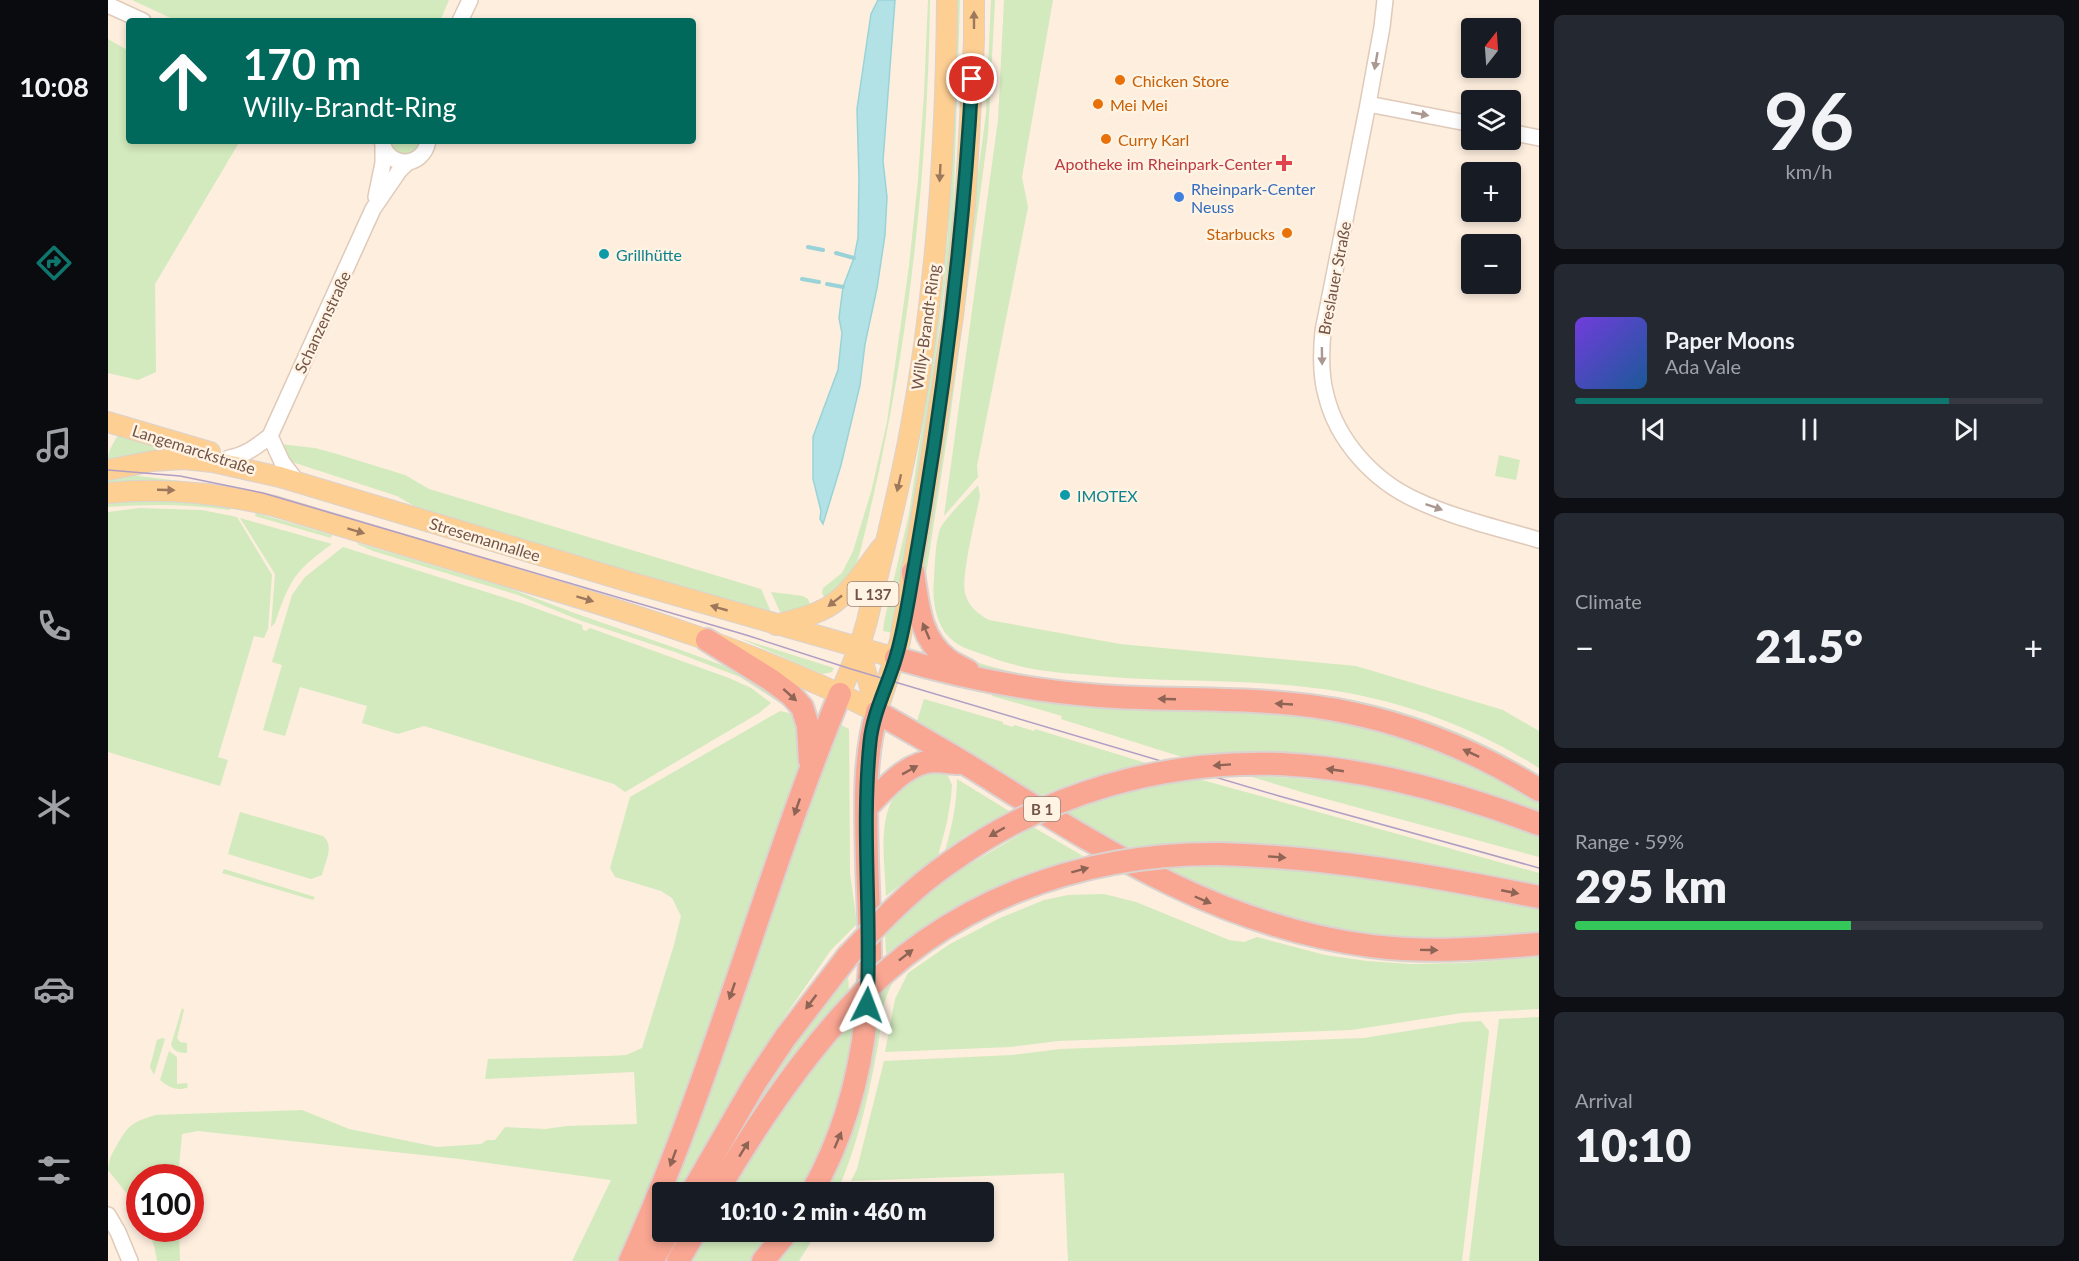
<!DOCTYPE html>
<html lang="en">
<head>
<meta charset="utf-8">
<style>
	body { margin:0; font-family:Lato,sans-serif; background:#242831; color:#f1f3f6; height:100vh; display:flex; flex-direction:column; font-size:22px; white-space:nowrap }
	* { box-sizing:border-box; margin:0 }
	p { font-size:20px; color:#9ea1a6 }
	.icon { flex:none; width:33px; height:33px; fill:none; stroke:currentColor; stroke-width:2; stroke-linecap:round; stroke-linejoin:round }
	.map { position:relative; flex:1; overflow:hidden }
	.sheet { display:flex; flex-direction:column; gap:15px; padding:15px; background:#0d0f14; width:540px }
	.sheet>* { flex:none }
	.banner { position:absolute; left:18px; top:18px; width:570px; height:126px; border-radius:6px; box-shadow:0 3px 9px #0003; background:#00695c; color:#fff; overflow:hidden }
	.needle { width:39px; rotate:17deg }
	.fabs { position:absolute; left:1353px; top:18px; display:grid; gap:12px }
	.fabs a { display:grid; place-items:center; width:60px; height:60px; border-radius:6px; background:#171b24; box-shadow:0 3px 9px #0003; font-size:30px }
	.speed { position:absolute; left:18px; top:1164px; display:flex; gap:12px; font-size:30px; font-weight:700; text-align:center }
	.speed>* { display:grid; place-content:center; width:78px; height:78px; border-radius:50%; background:#171b24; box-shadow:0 3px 9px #0003; line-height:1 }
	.speed .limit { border:9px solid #d22; background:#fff; color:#111 }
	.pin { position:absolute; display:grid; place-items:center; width:51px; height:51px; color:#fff; margin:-26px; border:3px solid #fff; border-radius:50%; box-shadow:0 2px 6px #0007 }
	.me { position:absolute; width:66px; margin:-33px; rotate:3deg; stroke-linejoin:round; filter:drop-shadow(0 0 4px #0008) }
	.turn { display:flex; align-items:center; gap:21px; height:126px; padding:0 18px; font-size:27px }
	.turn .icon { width:78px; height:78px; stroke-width:2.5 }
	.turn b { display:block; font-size:42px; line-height:51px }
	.big { font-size:45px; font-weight:800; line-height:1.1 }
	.sheet .card { flex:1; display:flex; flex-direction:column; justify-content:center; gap:9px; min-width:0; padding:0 21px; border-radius:9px; background:#242831 }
	.sheet .dial { align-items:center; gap:0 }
	.dial b { font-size:78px; line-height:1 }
	.song { display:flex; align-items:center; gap:18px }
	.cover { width:72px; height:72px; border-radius:9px; background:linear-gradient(135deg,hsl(260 70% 55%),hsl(210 70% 35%)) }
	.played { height:6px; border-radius:3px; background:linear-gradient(90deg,#0f766e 80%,#363941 80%) }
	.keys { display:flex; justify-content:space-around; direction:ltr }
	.heat { display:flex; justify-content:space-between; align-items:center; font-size:33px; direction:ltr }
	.charge { height:9px; border-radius:4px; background:linear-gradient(90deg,#34c759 59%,#363941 0) }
	.trip { position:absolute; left:544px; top:1182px; width:342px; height:60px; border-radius:6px; background:#171b24; box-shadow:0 3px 9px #0003; font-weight:800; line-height:60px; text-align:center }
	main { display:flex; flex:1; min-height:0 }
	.tabs { display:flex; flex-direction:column; width:108px; justify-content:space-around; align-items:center; background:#090b0e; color:#9ea1a6 }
	.tabs .icon { width:42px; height:42px }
	.tabs .on { color:#0f766e }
	.tabs b { font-size:27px; color:#f1f3f6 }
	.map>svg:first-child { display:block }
	.green { fill:#d2eabd }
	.water { fill:#b3e2e6; stroke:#99d3d8; stroke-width:1.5 }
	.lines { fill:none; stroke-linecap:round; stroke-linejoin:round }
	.stream { stroke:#99d3d8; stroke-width:4 }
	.minor-casing { stroke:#e0caba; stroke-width:18 }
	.major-casing { stroke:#dbd2cf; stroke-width:22 }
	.highway-casing { stroke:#dbd2cf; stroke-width:26 }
	.minor { stroke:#fff; stroke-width:15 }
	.major { stroke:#fecf93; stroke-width:20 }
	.highway { stroke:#f9a692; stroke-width:22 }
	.tram { stroke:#b09ec5; stroke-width:1.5 }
	.highway-bridge-casing { stroke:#dbd2cf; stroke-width:26; stroke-linecap:butt }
	.highway-bridge { stroke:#f9a692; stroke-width:22 }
	.oneway { fill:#9d785d }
	.oneway2 { fill:#ab9890 }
	.oneway3 { fill:#8e6455 }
	.route-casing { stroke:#0a4d48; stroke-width:15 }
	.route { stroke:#0f766e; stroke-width:10 }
	.food-dot { fill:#e8710a; stroke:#fff3e4; stroke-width:2 }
	.health-dot { fill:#e0444e; stroke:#fff3e4; stroke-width:2 }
	.shop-dot { fill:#3f7fe0; stroke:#fff3e4; stroke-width:2 }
	.culture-dot { fill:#0f9aa8; stroke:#fff3e4; stroke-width:2 }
	.labels { text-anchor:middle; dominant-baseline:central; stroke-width:5; stroke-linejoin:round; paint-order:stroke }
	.shield { fill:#fff3e4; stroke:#9d8375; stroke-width:1.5 }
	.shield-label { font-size:15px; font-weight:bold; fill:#735346 }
	.food-label { font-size:16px; fill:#c56008; stroke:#fff3e4; text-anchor:start }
	.health-label { font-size:16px; fill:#be3a42; stroke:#fff3e4; text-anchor:end }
	.shop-label { font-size:16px; fill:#366cbe; stroke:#fff3e4; text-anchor:start }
	.culture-label { font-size:16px; fill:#0d838f; stroke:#fff3e4; text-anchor:start }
	.street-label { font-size:16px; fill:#735346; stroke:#fff3e4 }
</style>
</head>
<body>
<main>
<nav class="tabs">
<b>10:08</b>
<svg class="icon on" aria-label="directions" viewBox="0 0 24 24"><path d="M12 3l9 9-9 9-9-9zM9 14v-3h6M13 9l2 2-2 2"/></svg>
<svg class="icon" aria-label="music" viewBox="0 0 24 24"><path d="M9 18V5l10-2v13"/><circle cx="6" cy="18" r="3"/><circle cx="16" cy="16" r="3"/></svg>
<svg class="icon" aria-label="phone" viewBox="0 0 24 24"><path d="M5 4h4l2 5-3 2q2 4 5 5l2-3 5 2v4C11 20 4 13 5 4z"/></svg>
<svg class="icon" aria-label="climate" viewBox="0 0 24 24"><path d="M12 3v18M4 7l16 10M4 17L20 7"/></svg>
<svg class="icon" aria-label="car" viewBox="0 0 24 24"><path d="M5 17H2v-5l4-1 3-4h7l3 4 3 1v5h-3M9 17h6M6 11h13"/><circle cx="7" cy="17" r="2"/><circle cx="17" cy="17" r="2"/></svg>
<svg class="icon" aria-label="filters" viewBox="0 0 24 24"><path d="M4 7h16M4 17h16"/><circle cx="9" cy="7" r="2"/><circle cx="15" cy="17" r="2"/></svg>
</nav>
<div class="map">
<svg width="1431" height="1261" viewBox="0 0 1431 1261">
	<rect width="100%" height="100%" fill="#fdeede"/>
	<!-- green -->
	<path class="green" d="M24 0H341L332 21H69Z
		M820 0H822C820 152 805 307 774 456 769 481 763 506 757 532 754 543 752 556 747 566 740 580 728 591 719 602L714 593 715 588 734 573 745 551 763 492 779 422 801 266 810 180 816 94Z
		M848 0H852L845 224 818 428 785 633 775 631 776 622 801 514 833 300 840 234Z
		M883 0H887L880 135 841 426 818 574V595L813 580 816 555 874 144 878 113Z
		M896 0H945L914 177 920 207 869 466 870 477 836 516 890 120Z
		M0 39 21 51V141H132L47 284 48 372 30 380 0 373Z
		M282 141H312C309 155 299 158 287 152Z
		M12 430 87 452 0 460C0 448 8 441 12 430Z
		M172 444 207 448 229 454 297 475 321 489 653 589 663 612 633 606 313 510 289 496 184 462 177 455Z
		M1391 455 1412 460 1408 480 1387 476Z
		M23 475 104 485 0 487V481Z
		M870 485 872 496C868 516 853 576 857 593 860 606 870 614 881 620L1012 644 1248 666 1395 710 1431 731V768C1366 727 1291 699 1215 689 1138 678 1058 683 980 675 941 672 911 669 874 654 862 650 851 647 842 638 827 624 824 598 826 579 827 563 827 544 832 529 836 519 862 494 870 485Z
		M19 500C53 500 91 498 124 508L121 510C80 504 41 504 0 507V503Z
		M32 508 94 510 129 517 164 575 160 629 156 638 146 636 110 757 120 760 112 786 0 752V512Z
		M148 513 159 516 224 535 223 538 147 516Z
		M132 518 224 544C186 571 182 580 167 623L163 627 167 574Z
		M250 543 398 587 469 614 573 650 630 671 682 706 675 705 632 677 567 652 471 620 410 595 265 551 249 544Z
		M235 547 413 603 474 625 475 630 478 631 482 628 621 678 643 688 663 703 651 713 517 792 506 784 316 726 290 734 254 723 259 706 192 687 177 736 155 730 174 665 164 662 184 595 197 577Z
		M663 592 695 596 700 599 704 609 685 613 672 612Z
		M631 638 726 668 724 672 714 674Z
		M853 657C960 696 1076 682 1187 692 1274 699 1358 729 1431 775V780L1344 735 956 683 875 669 857 663Z
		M826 680 1069 708 1216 716 1310 740 1391 777 1431 802V815L1201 755 1145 752 1074 757 953 719 954 716 884 696V693L875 691 874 693Z
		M816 699 895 722V724L905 727 906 725 926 731 927 729 1038 763 973 780 929 797 826 735 809 721Z
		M672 711 686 714 689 719 693 760 690 773 597 1043 515 1261H464L503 1180 352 1159 90 1131 74 1134 70 1177 32 1178 31 1215 19 1194 0 1170C1 1161 3 1154 8 1147 20 1125 23 1123 47 1115L194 1110 241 1129 329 1147 373 1144 379 1140H387L397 1127 437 1129 459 1126 529 1124 526 1072 377 1079 380 1059 500 1056 518 1055 534 1048 566 945 573 916 564 898 553 891 507 877 502 868 522 797Z
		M729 723 741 729 742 873 749 924 723 950 677 1016 637 1079 573 1192H559Z
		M827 768 839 774 844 785 843 798 839 822 830 856 778 896C777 860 766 804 801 780 808 775 819 772 827 768Z
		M1141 776C1209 778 1275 786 1340 804 1371 812 1401 824 1431 835V857L1200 794Z
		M849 779 901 811 855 837 837 851C844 826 849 804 849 779Z
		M1079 780H1094L1431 873V887L1377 875 1244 852 1153 843 1079 842 1010 848 955 813 1018 793Z
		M132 812 215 836C227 846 217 862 214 875L203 879 120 854Z
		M925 827 975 856C956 862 936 867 918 874 867 894 821 921 778 954L777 933 814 899 852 870Z
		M1096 867C1139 867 1182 867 1224 872 1293 880 1362 894 1431 907V933C1392 936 1352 941 1312 939 1248 937 1181 922 1120 900 1096 891 1072 879 1049 869Z
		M116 869 207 897 205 900 114 873Z
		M996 894 1028 902 1121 940 1136 942 1149 937 1217 955 1259 961 1303 964 1356 963 1431 957V1009L1354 1013 1243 1030 950 1041 903 1047 777 1052 787 999 800 973 842 944 892 918 936 900 960 895Z
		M740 970 741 994 600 1192H593L667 1070Z
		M786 980C770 1009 775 1021 769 1051 760 1099 749 1147 729 1192H714L766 1041 774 992Z
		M74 1008 76 1010 69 1038 72 1042 79 1043V1053C72 1053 66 1052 63 1045Z
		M748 1017 734 1102 695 1192H620L668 1114 738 1026Z
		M1431 1017V1261H1361L1391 1019Z
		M1373 1021 1381 1031 1354 1261H960L956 1173 743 1181 749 1169 776 1061 904 1055 953 1049 1256 1038 1355 1022Z
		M54 1038 57 1039 46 1075 42 1067 49 1040Z
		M61 1051 69 1057V1084L79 1083 80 1087C70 1092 60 1087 52 1080Z
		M38 1229H71L72 1261H49L46 1245Z
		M597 1232H670L645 1261H580Z
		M690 1232H709L691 1261H667Z"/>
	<!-- water -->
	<path class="water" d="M770 0H787L775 161 779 197 777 235 769 288 757 344 752 385 733 465 715 524 712 519 713 511 705 479V437L730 370 734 333 731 318 735 287 746 258 750 238 751 178 749 109 763 14Z"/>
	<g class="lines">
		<!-- stream -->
		<path class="stream" d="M700 247 715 250
			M728 253 746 258
			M694 279 711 282
			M719 284 735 287"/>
		<!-- minor casing -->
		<g class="minor-casing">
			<path id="minor" d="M1277 0 1274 27 1260 104 1215 331C1213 352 1212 374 1218 395 1229 441 1266 481 1308 500 1346 518 1390 528 1431 540
				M0 5 35 21
				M352 21 362 0
				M1260 104 1364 124
				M1402 132 1431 138
				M274 141C279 169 315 169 320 141
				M268 197 275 163V146
				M162 436 174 462 190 483
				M121 458C138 455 149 446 162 436L265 209 291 171 299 163 304 161
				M0 1215 10 1232 22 1261"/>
		</g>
		<!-- major casing -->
		<g class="major-casing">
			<path id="major" d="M0 422 102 452
				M0 470 45 461 75 459 105 462 172 477 525 583 788 658
				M0 493C57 487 110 493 166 506 244 530 323 553 402 577 527 614 652 653 769 712
				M668 625C683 620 698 618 712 611 739 600 756 570 773 548
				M751 648 769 712
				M732 694 751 648 759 621C774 557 791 492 803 426 829 286 838 142 839 0
				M769 712 792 641 820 478 845 316 857 204 861 139 866 40V0"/>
		</g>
		<!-- highway casing -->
		<g class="highway-casing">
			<path id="highway" d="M805 572C810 604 811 637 839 659 845 664 853 667 860 671
				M599 640 663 680 683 695 694 707 700 726 702 761
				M788 658C855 678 923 691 993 696 1075 702 1162 695 1243 713 1310 727 1373 754 1431 790
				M1172 764C1261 768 1349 793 1431 824
				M758 808C777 789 798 762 827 761 835 761 843 763 851 763
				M1111 854C1219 857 1325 876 1431 897
				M584 1192 647 1083 677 1038 740 956
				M609 1192C647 1127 689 1064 740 1009
				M704 1192C744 1122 760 1042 762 961 762 928 760 894 759 861 758 812 755 760 769 712 803 732 837 751 871 772 997 851 1111 926 1263 946 1319 953 1375 949 1431 944
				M522 1261C605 1077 656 880 732 694
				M544 1261 561 1232
				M570 1261 587 1232
				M655 1261 679 1232"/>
		</g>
		<!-- minor -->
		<use href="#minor" class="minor"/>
		<!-- major -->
		<use href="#major" class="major"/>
		<!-- highway -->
		<use href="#highway" class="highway"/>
		<!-- tram -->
		<path class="tram" d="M0 470 72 476 155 493 638 635 743 669 1171 796 1431 868"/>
		<!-- highway-bridge casing -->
		<g class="highway-bridge-casing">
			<path id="highway-bridge" d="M740 956C771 923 803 889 841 863 938 793 1054 760 1172 764
				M740 1009C836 903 969 853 1111 854"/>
		</g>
		<!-- highway-bridge -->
		<use href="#highway-bridge" class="highway-bridge"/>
	</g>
	<!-- one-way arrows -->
	<defs><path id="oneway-solid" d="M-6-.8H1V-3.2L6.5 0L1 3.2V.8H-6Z" transform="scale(1.5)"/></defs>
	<g class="oneway">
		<use href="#oneway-solid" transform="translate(866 20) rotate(-90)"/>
		<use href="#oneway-solid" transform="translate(832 173) rotate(93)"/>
		<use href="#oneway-solid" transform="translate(791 483) rotate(103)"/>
		<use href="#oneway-solid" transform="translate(58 490) rotate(2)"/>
		<use href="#oneway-solid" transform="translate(248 531) rotate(17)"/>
		<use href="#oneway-solid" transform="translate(477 599) rotate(17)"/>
		<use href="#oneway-solid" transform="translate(727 601) rotate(142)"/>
		<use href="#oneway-solid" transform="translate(611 608) rotate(-164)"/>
	</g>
	<g class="oneway2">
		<use href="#oneway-solid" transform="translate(1268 61) rotate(100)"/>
		<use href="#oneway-solid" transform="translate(1312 114) rotate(11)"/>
		<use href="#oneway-solid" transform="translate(1214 356) rotate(89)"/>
		<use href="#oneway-solid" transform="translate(1326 507) rotate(19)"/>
	</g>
	<g class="oneway3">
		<use href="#oneway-solid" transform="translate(818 631) rotate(-113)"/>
		<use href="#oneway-solid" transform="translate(682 695) rotate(42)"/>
		<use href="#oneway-solid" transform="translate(1059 699) rotate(-178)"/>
		<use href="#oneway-solid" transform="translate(1176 704) rotate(-177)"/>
		<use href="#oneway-solid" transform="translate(1363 753) rotate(-155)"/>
		<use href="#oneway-solid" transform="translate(1114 765) rotate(176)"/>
		<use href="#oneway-solid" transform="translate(802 770) rotate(-29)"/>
		<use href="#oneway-solid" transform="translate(1227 770) rotate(-172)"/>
		<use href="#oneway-solid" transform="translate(689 807) rotate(109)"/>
		<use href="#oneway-solid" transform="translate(889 832) rotate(150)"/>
		<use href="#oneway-solid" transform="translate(1169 857) rotate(4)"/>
		<use href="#oneway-solid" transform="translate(972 870) rotate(-15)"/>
		<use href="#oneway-solid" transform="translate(1402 892) rotate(11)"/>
		<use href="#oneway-solid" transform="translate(1095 900) rotate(23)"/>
		<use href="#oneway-solid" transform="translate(1321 950) rotate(1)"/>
		<use href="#oneway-solid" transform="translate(798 955) rotate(-38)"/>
		<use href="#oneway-solid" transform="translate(624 991) rotate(109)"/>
		<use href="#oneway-solid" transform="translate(703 1002) rotate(127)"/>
		<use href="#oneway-solid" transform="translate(730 1140) rotate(-67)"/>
		<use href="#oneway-solid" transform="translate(636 1149) rotate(-58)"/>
		<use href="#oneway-solid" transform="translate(565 1158) rotate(110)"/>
	</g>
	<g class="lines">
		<!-- route casing -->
		<g class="route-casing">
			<path id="route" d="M759 1005C764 918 753 829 762 742 765 712 780 685 788 657 796 630 800 602 805 574 834 410 855 245 864 79"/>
		</g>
		<!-- route -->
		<use href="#route" class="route"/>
	</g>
	<!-- markers -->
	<g class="food-dot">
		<circle cx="1012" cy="80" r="6"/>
		<circle cx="990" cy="104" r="6"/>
		<circle cx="998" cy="139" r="6"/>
		<circle cx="1179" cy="233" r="6"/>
	</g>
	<path class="health-dot" d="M1173 154h6v6h6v6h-6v6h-6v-6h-6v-6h6z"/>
	<circle class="shop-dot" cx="1071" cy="197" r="6"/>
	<g class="culture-dot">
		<circle cx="496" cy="254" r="6"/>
		<circle cx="957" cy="495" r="6"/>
	</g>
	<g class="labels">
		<!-- shield labels -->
		<g class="shield">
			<rect x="739.5" y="582" width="51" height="24" rx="4.5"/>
			<rect x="916" y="797" width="36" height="24" rx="4.5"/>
		</g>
		<g class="shield-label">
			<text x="765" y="594">L 137</text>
			<text x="934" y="809">B 1</text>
		</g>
		<!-- food labels -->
		<g class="food-label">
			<text x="1024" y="80">Chicken Store</text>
			<text x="1002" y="104">Mei Mei</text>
			<text x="1010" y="139">Curry Karl</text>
			<text x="1167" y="233" text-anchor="end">Starbucks</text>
		</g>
		<!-- health labels -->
		<g class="health-label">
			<text x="1164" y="163">Apotheke im Rheinpark-Center</text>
		</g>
		<!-- shop labels -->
		<g class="shop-label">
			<text x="1083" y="188">Rheinpark-Center<tspan x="1083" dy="18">Neuss</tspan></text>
		</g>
		<!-- culture labels -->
		<g class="culture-label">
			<text x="508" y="254">Grillhütte</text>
			<text x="969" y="495">IMOTEX</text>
		</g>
		<!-- street labels -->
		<g class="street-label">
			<text transform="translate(1226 278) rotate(-79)">Breslauer Straße</text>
			<text transform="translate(214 322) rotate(-65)">Schanzenstraße</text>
			<text transform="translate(817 327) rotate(-82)">Willy-Brandt-Ring</text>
			<text transform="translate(86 449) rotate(18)">Langemarckstraße</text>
			<text transform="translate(377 539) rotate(17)">Stresemannallee</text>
		</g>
	</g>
</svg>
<div class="fabs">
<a><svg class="needle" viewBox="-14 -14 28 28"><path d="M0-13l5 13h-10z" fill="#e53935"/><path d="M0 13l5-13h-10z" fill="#9ea1a6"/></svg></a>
<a><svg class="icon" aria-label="layers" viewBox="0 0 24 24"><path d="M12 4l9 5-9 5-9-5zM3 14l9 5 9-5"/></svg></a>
<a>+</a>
<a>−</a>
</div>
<div class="speed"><div class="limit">100</div></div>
<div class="pin" style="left:864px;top:79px;background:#d93025"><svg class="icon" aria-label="arrive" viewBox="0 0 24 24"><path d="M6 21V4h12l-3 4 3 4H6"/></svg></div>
<svg class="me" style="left:759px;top:1005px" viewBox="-20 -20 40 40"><path d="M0-17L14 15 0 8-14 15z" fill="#0f766e" stroke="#fff" stroke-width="4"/></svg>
<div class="trip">10:10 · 2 min · 460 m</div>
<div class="banner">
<div class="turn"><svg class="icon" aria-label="ahead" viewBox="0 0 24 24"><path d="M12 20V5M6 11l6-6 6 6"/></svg><div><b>170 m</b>Willy-Brandt-Ring</div></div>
</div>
</div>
<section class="sheet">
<div class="card dial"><b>96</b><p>km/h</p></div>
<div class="card">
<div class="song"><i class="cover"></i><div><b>Paper Moons</b><p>Ada Vale</p></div></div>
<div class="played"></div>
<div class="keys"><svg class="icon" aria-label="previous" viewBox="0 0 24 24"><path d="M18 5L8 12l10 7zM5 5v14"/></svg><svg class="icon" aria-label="pause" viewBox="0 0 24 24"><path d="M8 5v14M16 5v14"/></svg><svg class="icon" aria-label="next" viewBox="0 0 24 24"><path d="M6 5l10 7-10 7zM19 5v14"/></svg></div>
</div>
<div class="card"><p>Climate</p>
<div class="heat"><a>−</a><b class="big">21.5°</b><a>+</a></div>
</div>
<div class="card"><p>Range · 59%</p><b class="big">295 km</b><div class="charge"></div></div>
<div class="card"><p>Arrival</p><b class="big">10:10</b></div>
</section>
</main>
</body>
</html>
